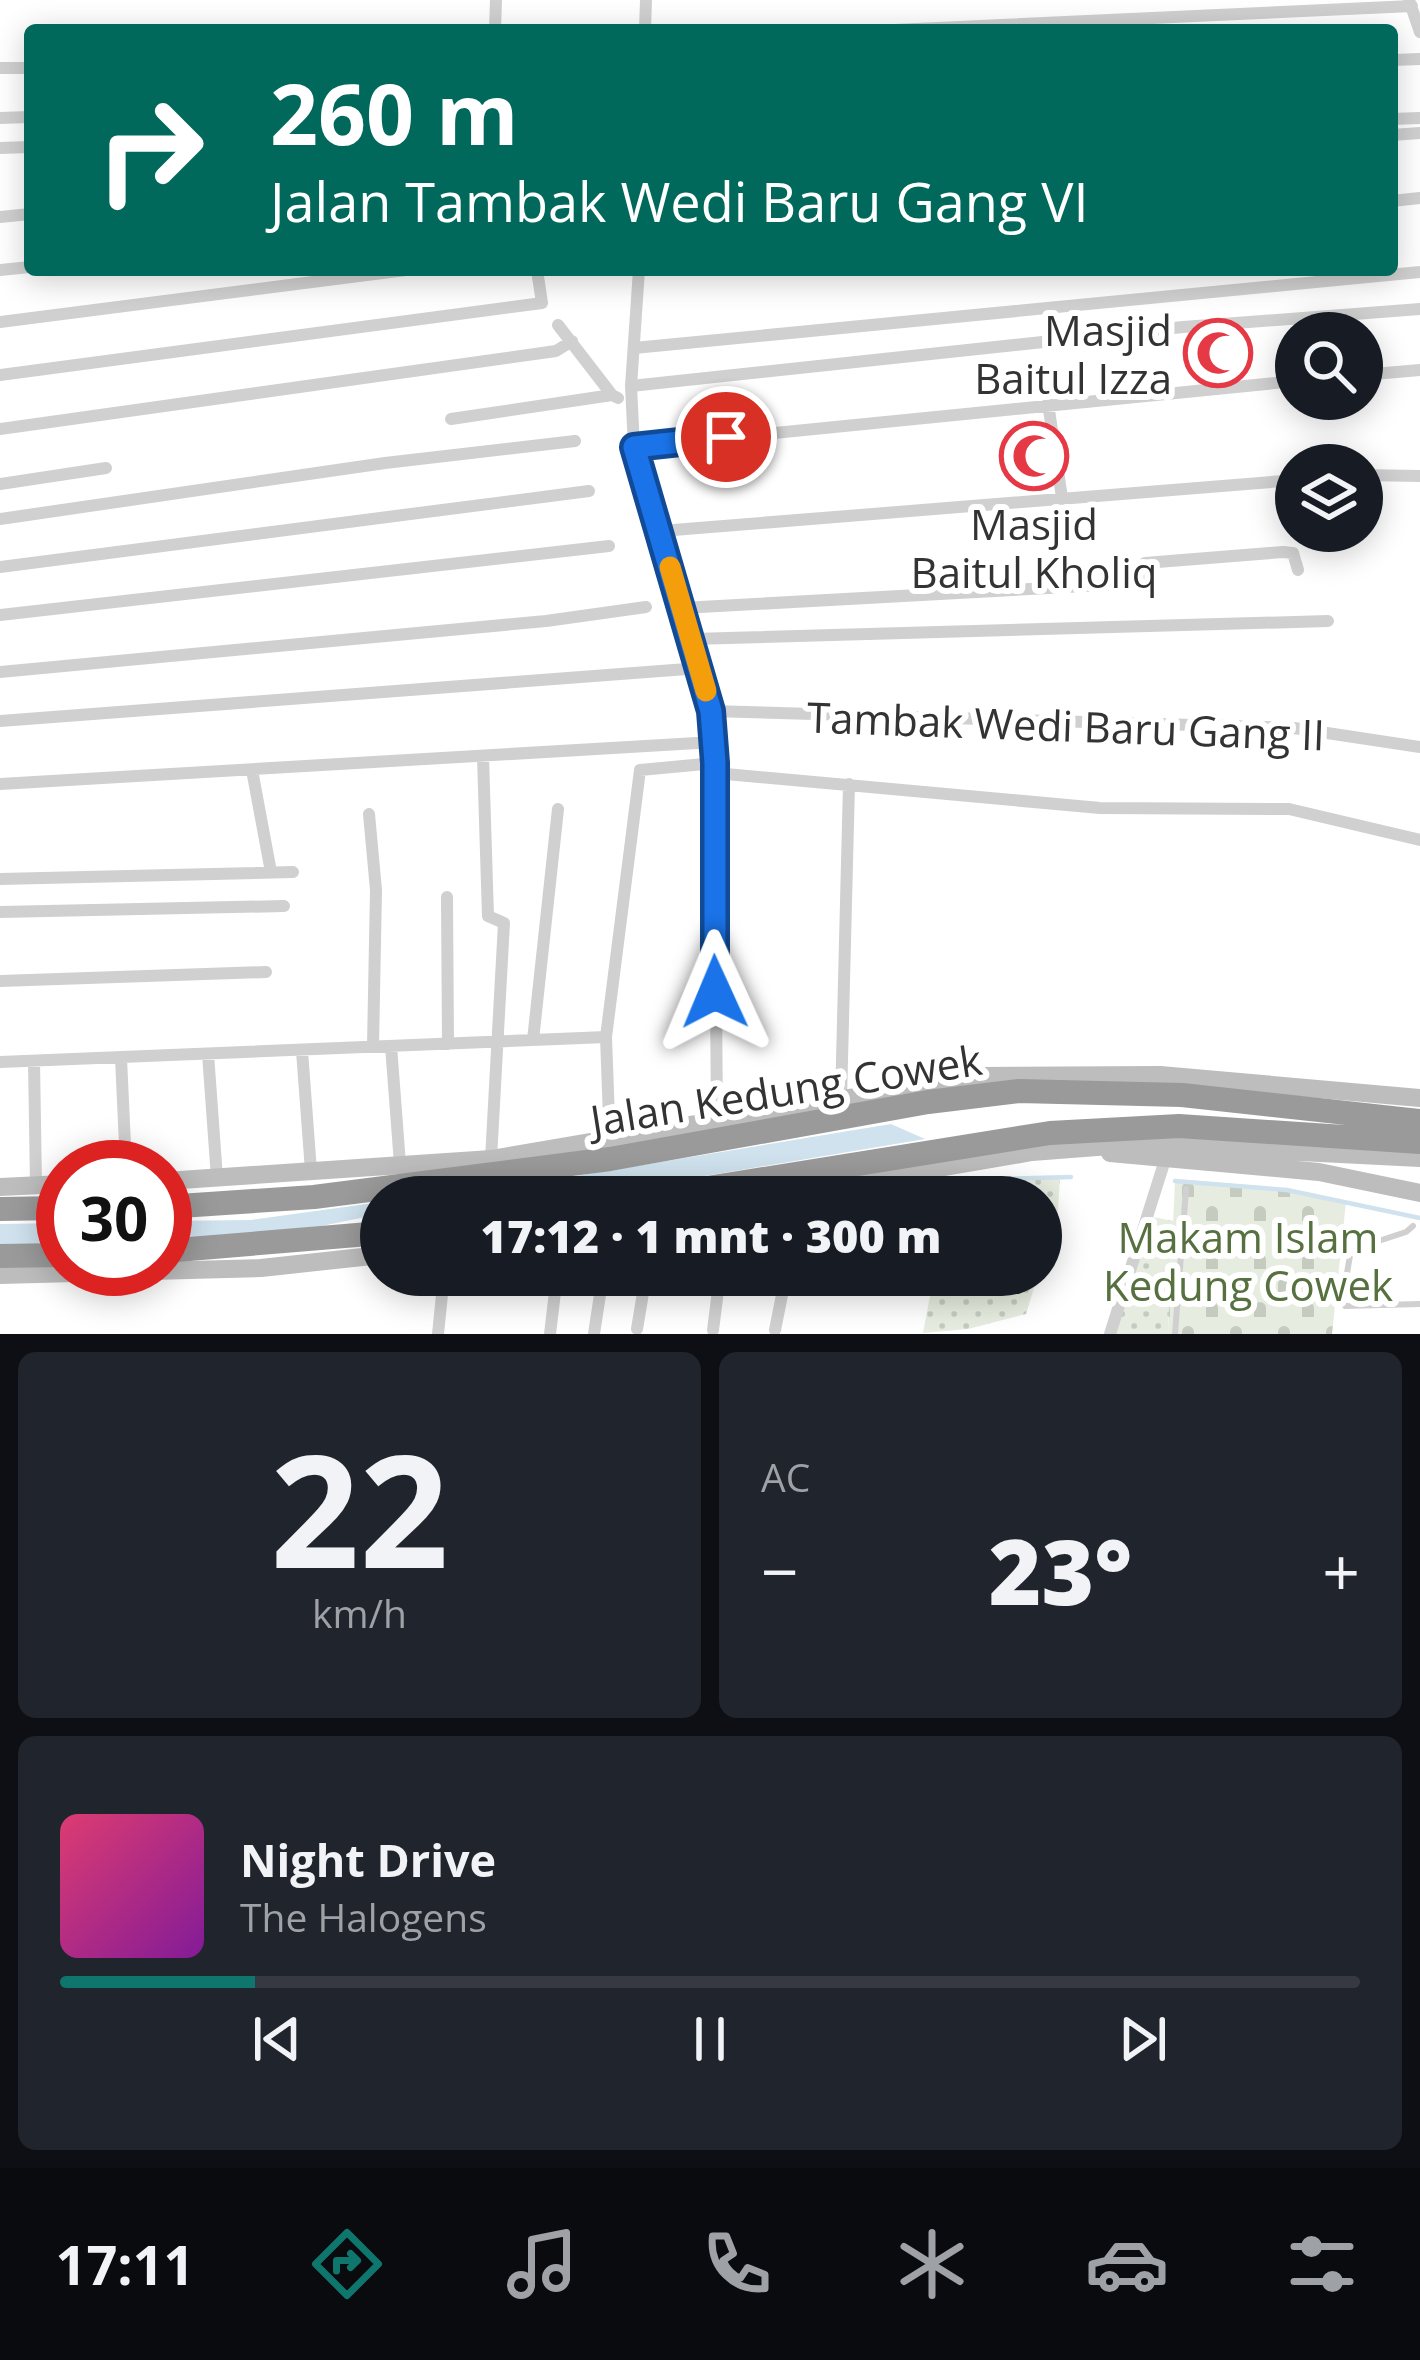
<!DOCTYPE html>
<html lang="id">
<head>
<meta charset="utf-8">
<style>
	body { margin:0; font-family:"Open Sans",sans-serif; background:#20242c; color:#f1f3f6; height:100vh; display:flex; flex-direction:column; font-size:45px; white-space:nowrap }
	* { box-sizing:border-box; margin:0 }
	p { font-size:39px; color:#9ea1a6 }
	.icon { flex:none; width:66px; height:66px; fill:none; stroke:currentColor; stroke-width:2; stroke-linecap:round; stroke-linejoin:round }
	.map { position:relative; height:1334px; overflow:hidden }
	.drawer { display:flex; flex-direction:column; gap:18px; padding:18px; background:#0d0f14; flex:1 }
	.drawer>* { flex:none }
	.guide { position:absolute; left:24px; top:24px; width:1374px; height:252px; border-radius:12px; box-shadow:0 6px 30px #0003; background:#00695c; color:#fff; overflow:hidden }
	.tools { position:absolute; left:1275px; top:312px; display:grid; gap:24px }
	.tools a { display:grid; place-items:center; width:108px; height:108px; border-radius:50%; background:#171b24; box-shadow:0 6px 30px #0003; font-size:60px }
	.speed { position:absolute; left:36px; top:1140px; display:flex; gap:24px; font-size:60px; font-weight:700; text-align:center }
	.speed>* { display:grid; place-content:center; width:156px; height:156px; border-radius:50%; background:#171b24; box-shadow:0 6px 30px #0003; line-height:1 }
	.speed .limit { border:18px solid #d22; background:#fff; color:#111 }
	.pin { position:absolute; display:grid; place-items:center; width:102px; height:102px; color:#fff; margin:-51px; border:6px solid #fff; border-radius:50%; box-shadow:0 3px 12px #0007 }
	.me { position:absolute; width:132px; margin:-66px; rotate:359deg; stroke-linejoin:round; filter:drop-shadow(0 0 9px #0008) }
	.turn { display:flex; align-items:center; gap:42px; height:252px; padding:0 48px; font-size:54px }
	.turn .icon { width:156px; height:156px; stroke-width:2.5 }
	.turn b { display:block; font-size:84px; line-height:102px }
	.big { font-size:90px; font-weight:800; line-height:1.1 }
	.drawer .tile { flex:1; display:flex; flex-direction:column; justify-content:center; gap:18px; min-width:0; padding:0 42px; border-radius:18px; background:#20242c }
	.drawer .dial { align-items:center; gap:0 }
	.dial b { font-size:156px; line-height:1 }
	.song { display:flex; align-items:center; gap:36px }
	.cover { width:144px; height:144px; border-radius:18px; background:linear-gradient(135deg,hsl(340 70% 55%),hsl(290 70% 35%)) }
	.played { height:12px; border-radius:6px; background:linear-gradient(90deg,#0f766e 15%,#363941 15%) }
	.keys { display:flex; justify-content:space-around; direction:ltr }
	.heat { display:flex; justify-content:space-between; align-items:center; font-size:66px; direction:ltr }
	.drawer .tiles { flex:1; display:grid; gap:18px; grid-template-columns:1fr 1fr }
	.tile:last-child { grid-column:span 2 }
	.trip { position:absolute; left:360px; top:1176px; width:702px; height:120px; border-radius:60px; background:#171b24; box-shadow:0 6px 30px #0003; font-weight:800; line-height:120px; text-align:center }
	.menu { display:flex; height:192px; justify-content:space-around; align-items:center; background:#090b0e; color:#9ea1a6 }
	.menu .icon { width:84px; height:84px }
	.menu .current { color:#0f766e }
	.menu b { font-size:54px; color:#f1f3f6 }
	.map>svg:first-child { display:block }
	.grass { fill:url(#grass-dots) }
	.cemetery { fill:url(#cemetery-stones) }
	.water { fill:#cfe2ee }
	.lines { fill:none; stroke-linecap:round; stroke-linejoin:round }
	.stream { stroke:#cfe2ee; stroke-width:4.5 }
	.lane { stroke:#d0d0d0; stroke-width:6 }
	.street { stroke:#d0d0d0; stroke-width:12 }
	.secondary { stroke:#bdbdbd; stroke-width:18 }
	.highway { stroke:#9a9a9a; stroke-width:24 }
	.route-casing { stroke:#114b97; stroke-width:30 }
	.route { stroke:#1a73e8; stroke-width:21 }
	.slow { stroke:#f59e0b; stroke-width:21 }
	.labels { text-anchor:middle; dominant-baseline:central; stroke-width:12; stroke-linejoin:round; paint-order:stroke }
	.poi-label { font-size:42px; fill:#333; stroke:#fff; text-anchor:end }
	.street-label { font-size:42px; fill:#333; stroke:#fff }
	.park-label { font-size:42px; fill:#56703f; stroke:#fff }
</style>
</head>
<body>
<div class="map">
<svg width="1420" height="1334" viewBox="0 0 1420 1334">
	<defs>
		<pattern id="grass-dots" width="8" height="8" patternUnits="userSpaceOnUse" patternTransform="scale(3)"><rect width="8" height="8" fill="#e6ecdf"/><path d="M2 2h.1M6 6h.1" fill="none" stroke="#c6cbc0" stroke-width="1.8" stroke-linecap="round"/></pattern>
		<pattern id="cemetery-stones" width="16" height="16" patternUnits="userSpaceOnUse" patternTransform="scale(3)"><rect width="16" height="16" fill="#e6ecdf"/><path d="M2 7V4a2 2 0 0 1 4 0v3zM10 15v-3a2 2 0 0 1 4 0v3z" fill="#c6cbc0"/></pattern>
	</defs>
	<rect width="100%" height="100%" fill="#fff"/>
	<!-- grass -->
	<path class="grass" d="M1060 1177 1058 1210 1041 1264V1197H949L951 1186 965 1180Z
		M1148 1216 1173 1221 1168 1334H1110Z
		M934 1275H1038L1026 1314 968 1329 923 1333Z"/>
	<!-- cemetery -->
	<path class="cemetery" d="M1175 1181 1287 1190 1346 1202 1332 1334H1168Z"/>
	<!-- water -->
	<path class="water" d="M891 1124 925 1139 580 1197H413L539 1182Z
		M381 1202V1214L321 1226 165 1241V1221L251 1220Z
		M63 1223V1244L0 1245V1224Z"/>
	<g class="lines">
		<!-- stream -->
		<path class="stream" d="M965 1180 1071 1177
			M1175 1181 1287 1190 1420 1218"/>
		<!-- lane -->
		<path class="lane" d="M1413 1226 1406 1232 1351 1250 1342 1302 1345 1306 1420 1304
			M1175 1334 1186 1189"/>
		<!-- street -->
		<path class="street" d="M1409 0 1420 32
			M495 30 496 0
			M645 30 646 0
			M894 30 1412 6
			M1392 60 1420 59
			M0 68H30
			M0 118 30 117
			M1392 119 1420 118
			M1392 135 1420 133
			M0 148 30 147
			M1392 201 1420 198
			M0 217 30 214
			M0 270 30 267
			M639 270 631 386 634 447 692 639 711 711 714 742 717 1121
			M0 322 406 270
			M558 325 612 395 618 398
			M634 348 1420 272
			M0 375 542 303 537 270
			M1362 375 1420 370
			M631 386 1183 327 1420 309
			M1048 403 1062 498
			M451 419 612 395
			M0 429 556 351 572 341
			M634 447 1296 381
			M1362 475 1420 476
			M0 484 106 468
			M0 519 385 463 575 441
			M661 531 1296 480
			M0 567 589 491
			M682 608 1139 583 1145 563 1283 552 1293 553 1298 570
			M0 615 609 546
			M692 639 1328 621
			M0 672 546 621 646 607
			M711 711 1294 728 1420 747
			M0 721 700 668
			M483 757 488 916 504 923 491 1159
			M252 770 271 872
			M715 773 1100 808 1289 809 1420 840
			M0 784 714 742
			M369 814 376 890 373 1046
			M0 879 293 872
			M447 897 448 1044
			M0 912 284 906
			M0 981 266 972
			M533 1040 558 809
			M391 1046 400 1164
			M302 1051 311 1171
			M208 1054 217 1178
			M121 1058 126 1167
			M34 1061 36 1185
			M0 1062 606 1037
			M841 1100 849 784
			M610 1146 606 1037 640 770 715 763
			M896 1197 900 1174
			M785 1284 875 1290 881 1275
			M637 1329 646 1275
			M713 1330 720 1275
			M775 1330 786 1275
			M438 1334 444 1275
			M550 1334 557 1275
			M594 1334 603 1275
			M1110 1334 1165 1160"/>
		<!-- secondary -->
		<path class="secondary" d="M1110 1153 1319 1172 1420 1193
			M165 1181 491 1159 978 1076 1160 1075 1420 1098
			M0 1187 63 1184
			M770 1197 1032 1152 1136 1144 1420 1158
			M0 1275 261 1268 381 1255"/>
		<!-- highway -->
		<path class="highway" d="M652 1197 1050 1133 1179 1126 1420 1142
			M165 1207 314 1197 610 1159 928 1102 1019 1091 1182 1095 1420 1121
			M0 1209 63 1208
			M165 1251 381 1233
			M0 1256 63 1255"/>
	</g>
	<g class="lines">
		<!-- route casing -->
		<g class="route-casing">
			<path id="route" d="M715 992V763L711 711 634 447 726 437"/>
		</g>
		<!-- route -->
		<use href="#route" class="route"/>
		<!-- slow -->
		<path class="slow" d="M670 567 706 691"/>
	</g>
	<!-- icons -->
	<defs>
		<g id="mosque-ring" transform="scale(3.45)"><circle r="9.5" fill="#fff" stroke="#e63946" stroke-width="1.5"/><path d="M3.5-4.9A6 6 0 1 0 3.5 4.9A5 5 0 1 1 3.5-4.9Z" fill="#e63946"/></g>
	</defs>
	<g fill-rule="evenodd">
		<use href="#mosque-ring" x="1218" y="353"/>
		<use href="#mosque-ring" x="1034" y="456"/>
	</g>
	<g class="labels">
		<!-- poi labels -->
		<g class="poi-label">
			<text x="1172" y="329">Masjid<tspan x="1172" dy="48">Baitul Izza</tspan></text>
			<text x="1034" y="523" text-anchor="middle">Masjid<tspan x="1034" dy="48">Baitul Kholiq</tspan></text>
		</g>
		<!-- street labels -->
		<g class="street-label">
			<text transform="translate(1066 725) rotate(2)">Tambak Wedi Baru Gang II</text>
			<text transform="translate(786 1089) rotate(-9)">Jalan Kedung Cowek</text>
		</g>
		<!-- park labels -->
		<g class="park-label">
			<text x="1248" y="1236">Makam Islam<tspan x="1248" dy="48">Kedung Cowek</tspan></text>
		</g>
	</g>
</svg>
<div class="tools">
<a><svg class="icon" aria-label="search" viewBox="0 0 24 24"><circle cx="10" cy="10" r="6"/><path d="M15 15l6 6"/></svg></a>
<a><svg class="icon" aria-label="layers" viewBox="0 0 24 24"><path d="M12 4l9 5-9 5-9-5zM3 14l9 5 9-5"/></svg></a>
</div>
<div class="speed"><div class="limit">30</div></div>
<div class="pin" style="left:726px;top:437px;background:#d93025"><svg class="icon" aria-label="arrive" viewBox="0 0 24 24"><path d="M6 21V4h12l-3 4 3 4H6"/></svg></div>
<svg class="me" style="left:715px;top:992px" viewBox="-20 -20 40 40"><path d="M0-17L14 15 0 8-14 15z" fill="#1a73e8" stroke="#fff" stroke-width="4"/></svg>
<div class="trip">17:12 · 1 mnt · 300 m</div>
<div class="guide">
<div class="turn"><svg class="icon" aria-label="right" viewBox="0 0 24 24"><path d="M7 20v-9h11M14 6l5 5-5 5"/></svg><div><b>260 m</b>Jalan Tambak Wedi Baru Gang VI</div></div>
</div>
</div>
<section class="drawer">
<div class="tiles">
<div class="tile dial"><b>22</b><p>km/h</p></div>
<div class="tile"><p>AC</p>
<div class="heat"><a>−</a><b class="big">23°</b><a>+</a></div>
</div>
<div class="tile">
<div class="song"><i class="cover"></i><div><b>Night Drive</b><p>The Halogens</p></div></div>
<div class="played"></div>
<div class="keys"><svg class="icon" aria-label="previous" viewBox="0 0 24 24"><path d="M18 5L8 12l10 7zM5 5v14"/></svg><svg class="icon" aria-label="pause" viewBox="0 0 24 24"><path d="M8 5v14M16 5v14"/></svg><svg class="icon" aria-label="next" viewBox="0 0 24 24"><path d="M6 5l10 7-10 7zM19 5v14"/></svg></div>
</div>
</div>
</section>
<nav class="menu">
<b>17:11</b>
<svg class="icon current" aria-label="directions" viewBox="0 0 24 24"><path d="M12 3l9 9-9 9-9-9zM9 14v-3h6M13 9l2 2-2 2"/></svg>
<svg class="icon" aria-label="music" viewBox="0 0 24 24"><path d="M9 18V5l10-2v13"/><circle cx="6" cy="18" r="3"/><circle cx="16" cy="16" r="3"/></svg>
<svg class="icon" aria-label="phone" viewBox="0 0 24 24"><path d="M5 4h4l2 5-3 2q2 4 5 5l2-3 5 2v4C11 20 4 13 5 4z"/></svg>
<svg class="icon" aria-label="climate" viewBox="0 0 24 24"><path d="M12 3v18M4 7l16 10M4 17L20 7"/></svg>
<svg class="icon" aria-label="car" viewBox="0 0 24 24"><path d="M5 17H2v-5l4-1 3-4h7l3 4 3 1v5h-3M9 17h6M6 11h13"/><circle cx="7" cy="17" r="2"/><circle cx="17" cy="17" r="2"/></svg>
<svg class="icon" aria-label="filters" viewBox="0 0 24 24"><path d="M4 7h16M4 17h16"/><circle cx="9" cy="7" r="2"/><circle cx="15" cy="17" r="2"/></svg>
</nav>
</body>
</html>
